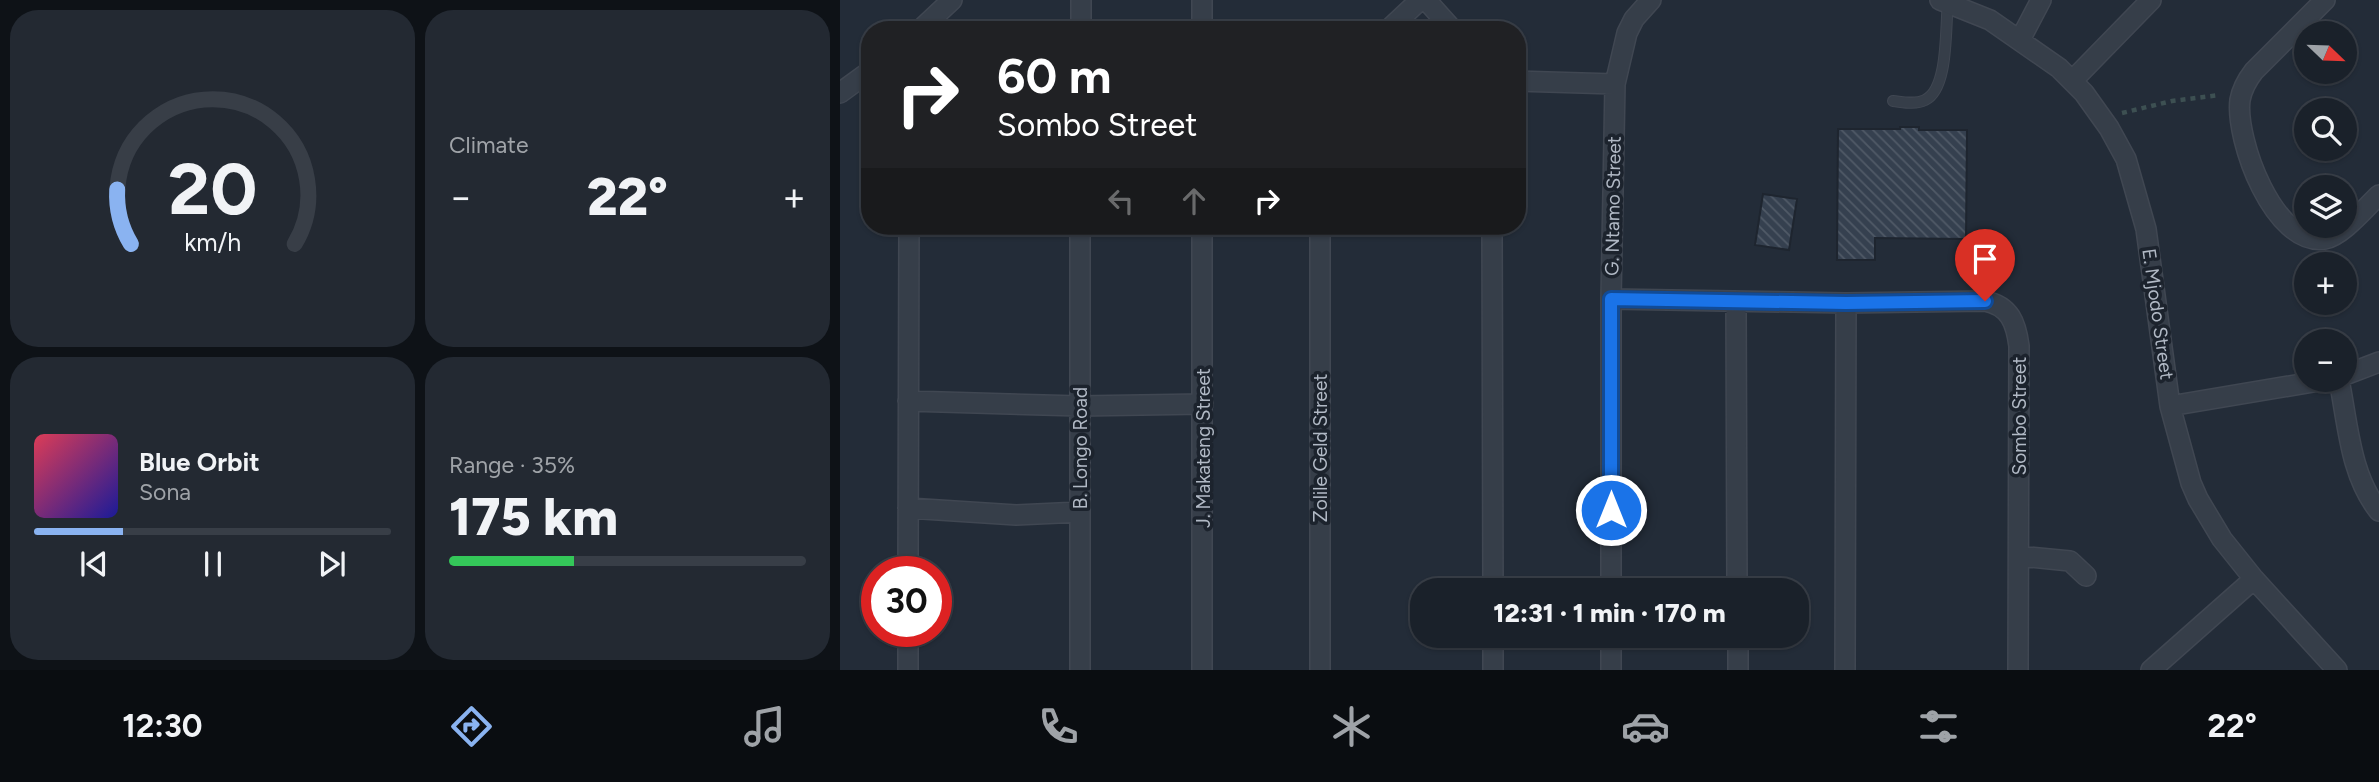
<!DOCTYPE html>
<html lang="en">
<head>
<meta charset="utf-8">
<style>
	body { margin:0; font-family:Figtree,sans-serif; background:#232932; color:#f1f3f6; height:100vh; display:flex; flex-direction:column; font-size:26px; white-space:nowrap }
	* { box-sizing:border-box; margin:0 }
	p { font-size:23px; color:#9fa3a8 }
	.icon { flex:none; width:38px; height:38px; fill:none; stroke:currentColor; stroke-width:2; stroke-linecap:round; stroke-linejoin:round }
	.map { position:relative; flex:1; overflow:hidden }
	.details { display:flex; flex-direction:column; gap:10px; padding:10px; background:#0e1217; width:840px }
	.details>* { flex:none }
	.hud { position:absolute; left:21px; top:21px; width:665px; height:214px; border-radius:28px; box-shadow:0 2px 5px #0004,0 0 0 2px #383e47; background:#202124; color:#fff; overflow:hidden }
	.needle { width:46px; rotate:113deg }
	.fabs { position:absolute; left:1454px; top:21px; display:grid; gap:14px }
	.fabs a { display:grid; place-items:center; width:63px; height:63px; border-radius:50%; background:#1a212a; box-shadow:0 2px 5px #0004,0 0 0 2px #383e47; font-size:35px }
	.speed { position:absolute; left:21px; top:556px; display:flex; gap:14px; font-size:35px; font-weight:700; text-align:center }
	.speed>* { display:grid; place-content:center; width:91px; height:91px; border-radius:50%; background:#1a212a; box-shadow:0 2px 5px #0004,0 0 0 2px #383e47; line-height:1 }
	.speed .limit { border:10px solid #d22; background:#fff; color:#111 }
	.pin { position:absolute; display:grid; place-items:center; width:60px; height:60px; color:#fff; margin:-72px -30px; border-radius:50% 50% 50% 0; rotate:-45deg; box-shadow:0 0 7px #0007 }
	.pin .icon { rotate:45deg }
	.me { position:absolute; width:77px; margin:-38px; rotate:0deg; stroke-linejoin:round; filter:drop-shadow(0 0 5px #0008) }
	.turn { display:flex; align-items:center; gap:24px; height:147px; padding:0 21px; font-size:32px }
	.turn .icon { width:91px; height:91px; stroke-width:2.5 }
	.turn b { display:block; font-size:49px; line-height:60px }
	.lanes { display:flex; align-items:center; height:66px; padding:0 21px; background:#0003; justify-content:center; gap:35px; direction:ltr }
	.lanes .off { opacity:.35 }
	.big { font-size:52px; font-weight:800; line-height:1.1 }
	.details .tile { flex:1; display:flex; flex-direction:column; justify-content:center; gap:10px; min-width:0; padding:0 24px; border-radius:28px; background:#232932 }
	.details .dial { align-items:center; gap:0 }
	.dial svg { height:182px; overflow:visible; fill:none; stroke:#383e47; stroke-width:7; stroke-linecap:round; text-anchor:middle }
	.dial text { fill:#f1f3f6; stroke:none }
	.song { display:flex; align-items:center; gap:21px }
	.cover { width:84px; height:84px; border-radius:10px; background:linear-gradient(135deg,hsl(350 70% 55%),hsl(240 70% 35%)) }
	.played { height:7px; border-radius:4px; background:linear-gradient(90deg,#8ab3f1 25%,#383e47 25%) }
	.keys { display:flex; justify-content:space-around; direction:ltr }
	.heat { display:flex; justify-content:space-between; align-items:center; font-size:38px; direction:ltr }
	.charge { height:10px; border-radius:5px; background:linear-gradient(90deg,#34c759 35%,#383e47 0) }
	.details .tiles { flex:1; display:grid; gap:10px; grid-template-columns:repeat(2,1fr) }
	.trip { position:absolute; left:570px; top:578px; width:399px; height:70px; border-radius:28px; background:#1a212a; box-shadow:0 2px 5px #0004,0 0 0 2px #383e47; font-weight:800; line-height:70px; text-align:center }
	.dock { display:flex; height:112px; justify-content:space-around; align-items:center; background:#0a0d11; color:#9fa3a8 }
	.dock .icon { width:49px; height:49px }
	.dock .current { color:#8ab3f1 }
	.dock b { font-size:32px; color:#f1f3f6 }
	main { display:flex; flex:1; min-height:0 }
	.map>svg:first-child { display:block }
	.building { fill:url(#building-back-hatch); stroke:#1e252f; stroke-width:2 }
	.lines { fill:none; stroke-linecap:round; stroke-linejoin:round }
	.service-casing { stroke:#404752; stroke-width:12 }
	.minor-casing { stroke:#404752; stroke-width:22 }
	.path { stroke:#3d5052; stroke-width:4.5; stroke-dasharray:5 5; stroke-linecap:butt }
	.service { stroke:#363e49; stroke-width:10 }
	.minor { stroke:#363e49; stroke-width:19 }
	.route-casing { stroke:#114b97; stroke-width:18 }
	.route { stroke:#1a73e8; stroke-width:12 }
	.labels { text-anchor:middle; dominant-baseline:central; stroke-width:7; stroke-linejoin:round; paint-order:stroke }
	.street-label { font-size:19px; fill:#b1b9c5; stroke:#1c232d }
</style>
</head>
<body>
<main>
<section class="details">
<div class="tiles">
<div class="tile dial"><svg viewBox="0 0 100 80">
<path d="M14 69A42 42 0 1 1 86 69"/>
<path d="M14 69A42 42 0 0 1 8 45" stroke="#8ab3f1"/>
<text x="50" y="56" font-size="32" font-weight="700">20</text>
<text x="50" y="72" font-size="11">km/h</text>
</svg></div>
<div class="tile"><p>Climate</p>
<div class="heat"><a>−</a><b class="big">22°</b><a>+</a></div>
</div>
<div class="tile">
<div class="song"><i class="cover"></i><div><b>Blue Orbit</b><p>Sona</p></div></div>
<div class="played"></div>
<div class="keys"><svg class="icon" aria-label="previous" viewBox="0 0 24 24"><path d="M18 5L8 12l10 7zM5 5v14"/></svg><svg class="icon" aria-label="pause" viewBox="0 0 24 24"><path d="M8 5v14M16 5v14"/></svg><svg class="icon" aria-label="next" viewBox="0 0 24 24"><path d="M6 5l10 7-10 7zM19 5v14"/></svg></div>
</div>
<div class="tile"><p>Range · 35%</p><b class="big">175 km</b><div class="charge"></div></div>
</div>
</section>
<div class="map">
<svg width="1539" height="670" viewBox="0 0 1539 670">
	<defs>
		<pattern id="building-back-hatch" width="6" height="6" patternUnits="userSpaceOnUse" patternTransform="scale(1.75)"><rect width="6" height="6" fill="#35404f"/><path d="M-1 5l2 2M0 0l6 6M5-1l2 2" fill="none" stroke="#505a67"/></pattern>
	</defs>
	<rect width="100%" height="100%" fill="#232c38"/>
	<!-- building -->
	<path class="building" d="M1060 127H1079V130H1127L1126 239 1035 238V260H997L998 129H1060Z
		M923 194 957 199 949 250 915 245Z"/>
	<g class="lines">
		<!-- service casing -->
		<g class="service-casing">
			<path id="service" d="M1053 101C1063 102 1075 105 1085 100 1109 89 1105 27 1108 3"/>
		</g>
		<!-- minor casing -->
		<g class="minor-casing">
			<path id="minor" d="M362 0V30
				M586 0 613 30
				M1100 0 1150 20 1219 68 1244 93 1269 128 1286 159 1306 229 1330 406 1351 483 1358 499 1382 539 1414 579 1497 670
				M1485 0 1414 71C1407 80 1402 89 1400 100 1395 139 1434 247 1485 239 1502 236 1526 207 1539 195
				M80 30 112 0
				M241 30V0
				M548 30 580 0
				M1180 40 1201 0
				M1233 80 1311 0
				M677 81 775 84
				M0 93 30 71
				M480 226V670
				M652 226 653 590
				M771 299 1006 303 1145 301C1170 306 1176 323 1179 346L1178 670
				M896 302 897 590
				M1505 375 1539 362
				M1499 380C1508 424 1510 475 1539 511
				M68 401 240 406 363 404
				M1330 406 1485 380
				M68 508 176 515 240 512
				M1179 556 1230 561 1246 576
				M68 572 69 226
				M771 590V299L775 84 787 33 794 19 811 0
				M68 632V670
				M653 635V670
				M898 635V670
				M240 670V226
				M362 670V226
				M771 670V635
				M1005 670 1006 303
				M1311 670 1414 579"/>
		</g>
		<!-- path -->
		<path class="path" d="M1282 113 1332 101 1380 95"/>
		<!-- service -->
		<use href="#service" class="service"/>
		<!-- minor -->
		<use href="#minor" class="minor"/>
	</g>
	<g class="lines">
		<!-- route casing -->
		<g class="route-casing">
			<path id="route" d="M771 510V299L1006 303 1145 301"/>
		</g>
		<!-- route -->
		<use href="#route" class="route"/>
	</g>
	<g class="labels">
		<!-- street labels -->
		<g class="street-label">
			<text transform="translate(773 206) rotate(-89)">G. Ntamo Street</text>
			<text transform="translate(1318 314) rotate(82)">E. Mjodo Street</text>
			<text transform="translate(1179 416) rotate(-90)">Sombo Street</text>
			<text transform="translate(240 448) rotate(-90)">B. Longo Road</text>
			<text transform="translate(363 448) rotate(-90)">J. Makateng Street</text>
			<text transform="translate(480 448) rotate(-90)">Zolile Geld Street</text>
		</g>
	</g>
</svg>
<div class="fabs">
<a><svg class="needle" viewBox="-14 -14 28 28"><path d="M0-13l5 13h-10z" fill="#e53935"/><path d="M0 13l5-13h-10z" fill="#9fa3a8"/></svg></a>
<a><svg class="icon" aria-label="search" viewBox="0 0 24 24"><circle cx="10" cy="10" r="6"/><path d="M15 15l6 6"/></svg></a>
<a><svg class="icon" aria-label="layers" viewBox="0 0 24 24"><path d="M12 4l9 5-9 5-9-5zM3 14l9 5 9-5"/></svg></a>
<a>+</a>
<a>−</a>
</div>
<div class="speed"><div class="limit">30</div></div>
<div class="pin" style="left:1145px;top:301px;background:#d93025"><svg class="icon" aria-label="arrive" viewBox="0 0 24 24"><path d="M6 21V4h12l-3 4 3 4H6"/></svg></div>
<svg class="me" style="left:771px;top:510px" viewBox="-20 -20 40 40"><circle r="17" fill="#1a73e8" stroke="#fff" stroke-width="3"/><path d="M0-11L8 9 0 5-8 9z" fill="#fff"/></svg>
<div class="trip">12:31 · 1 min · 170 m</div>
<div class="hud">
<div class="turn"><svg class="icon" aria-label="right" viewBox="0 0 24 24"><path d="M7 20v-9h11M14 6l5 5-5 5"/></svg><div><b>60 m</b>Sombo Street</div></div>
<div class="lanes"><svg class="icon off" aria-label="left" viewBox="0 0 24 24"><path d="M17 20v-9H6M10 6l-5 5 5 5"/></svg><svg class="icon off" aria-label="ahead" viewBox="0 0 24 24"><path d="M12 20V5M6 11l6-6 6 6"/></svg><svg class="icon" aria-label="right" viewBox="0 0 24 24"><path d="M7 20v-9h11M14 6l5 5-5 5"/></svg></div>
</div>
</div>
</main>
<nav class="dock">
<b>12:30</b>
<svg class="icon current" aria-label="directions" viewBox="0 0 24 24"><path d="M12 3l9 9-9 9-9-9zM9 14v-3h6M13 9l2 2-2 2"/></svg>
<svg class="icon" aria-label="music" viewBox="0 0 24 24"><path d="M9 18V5l10-2v13"/><circle cx="6" cy="18" r="3"/><circle cx="16" cy="16" r="3"/></svg>
<svg class="icon" aria-label="phone" viewBox="0 0 24 24"><path d="M5 4h4l2 5-3 2q2 4 5 5l2-3 5 2v4C11 20 4 13 5 4z"/></svg>
<svg class="icon" aria-label="climate" viewBox="0 0 24 24"><path d="M12 3v18M4 7l16 10M4 17L20 7"/></svg>
<svg class="icon" aria-label="car" viewBox="0 0 24 24"><path d="M5 17H2v-5l4-1 3-4h7l3 4 3 1v5h-3M9 17h6M6 11h13"/><circle cx="7" cy="17" r="2"/><circle cx="17" cy="17" r="2"/></svg>
<svg class="icon" aria-label="filters" viewBox="0 0 24 24"><path d="M4 7h16M4 17h16"/><circle cx="9" cy="7" r="2"/><circle cx="15" cy="17" r="2"/></svg>
<b>22°</b>
</nav>
</body>
</html>
